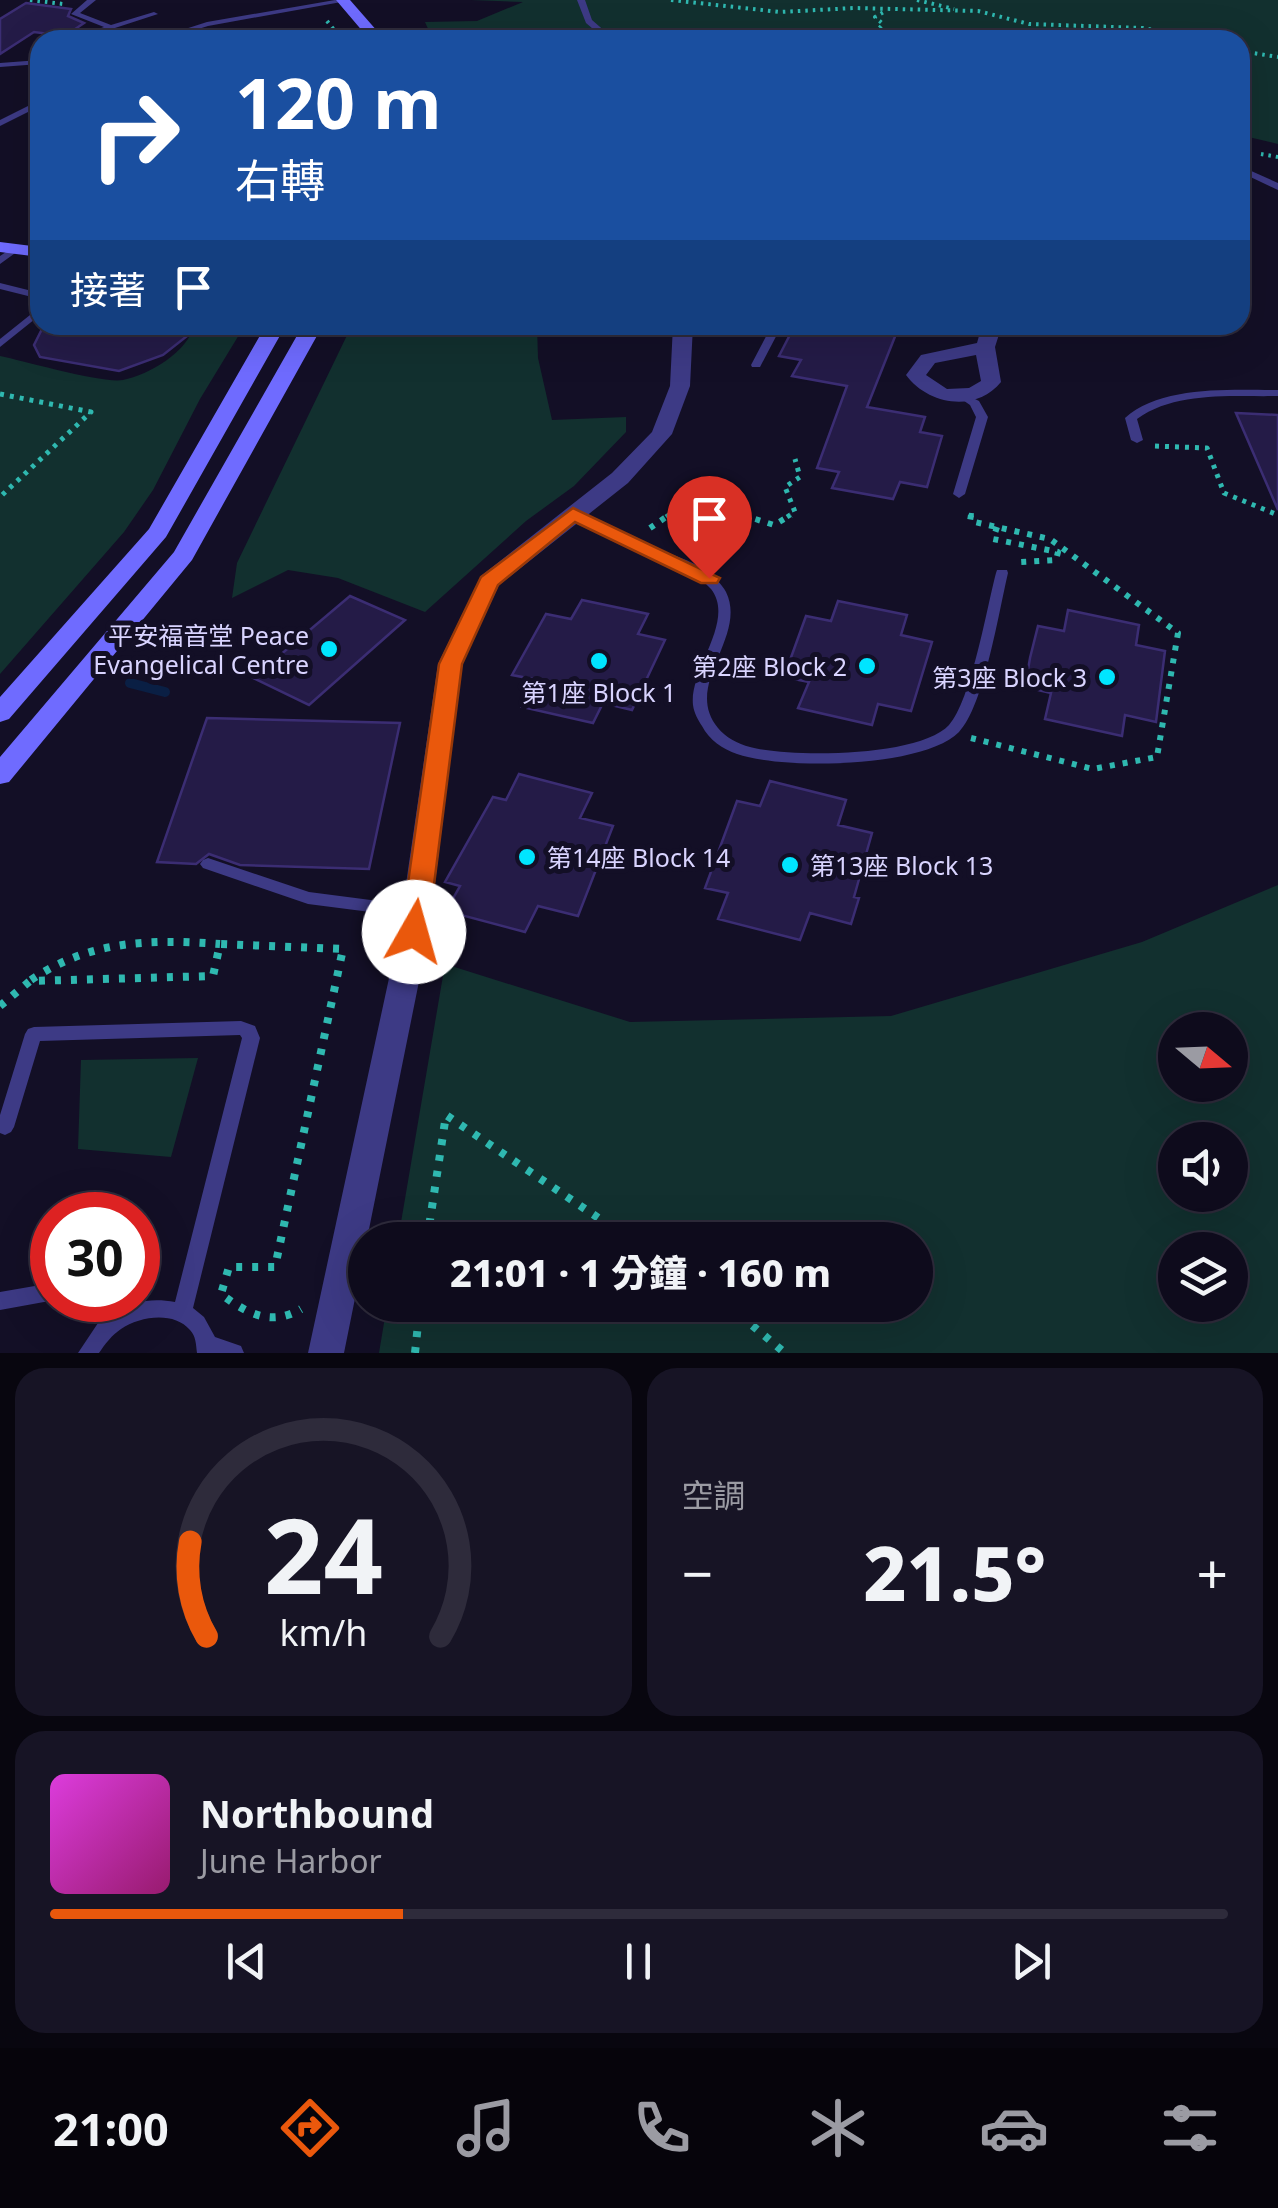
<!DOCTYPE html>
<html lang="zh-TW">
<head>
<meta charset="utf-8">
<style>
	body { margin:0; font-family:"Noto Sans","Noto Sans TC",sans-serif; background:#171425; color:#f1f3f6; height:100vh; display:flex; flex-direction:column; font-size:38px; white-space:nowrap }
	* { box-sizing:border-box; margin:0 }
	p { font-size:32px; color:#9b9ba3 }
	.icon { flex:none; width:55px; height:55px; fill:none; stroke:currentColor; stroke-width:2; stroke-linecap:round; stroke-linejoin:round }
	.map { position:relative; height:1353px; overflow:hidden }
	.drawer { display:flex; flex-direction:column; gap:15px; padding:15px; background:#08060f; flex:1 }
	.drawer>* { flex:none }
	.guide { position:absolute; left:30px; top:30px; width:1220px; height:305px; border-radius:30px; box-shadow:0 10px 40px #0002,0 0 0 2px #2e2b3b; background:#1a4fa0; color:#fff; overflow:hidden }
	.needle { width:65px; rotate:109deg }
	.tools { position:absolute; left:1158px; top:1012px; display:grid; gap:20px }
	.tools a { display:grid; place-items:center; width:90px; height:90px; border-radius:50%; background:#0e0b1c; box-shadow:0 10px 40px #0002,0 0 0 2px #2e2b3b; font-size:50px }
	.speed { position:absolute; left:30px; top:1192px; display:flex; gap:20px; font-size:50px; font-weight:700; text-align:center }
	.speed>* { display:grid; place-content:center; width:130px; height:130px; border-radius:50%; background:#0e0b1c; box-shadow:0 10px 40px #0002,0 0 0 2px #2e2b3b; line-height:1 }
	.speed .limit { border:15px solid #d22; background:#fff; color:#111 }
	.pin { position:absolute; display:grid; place-items:center; width:85px; height:85px; color:#fff; margin:-102px -42px; border-radius:50% 50% 50% 0; rotate:-45deg; box-shadow:0 0 10px #0007 }
	.pin .icon { rotate:45deg }
	.me { position:absolute; width:110px; margin:-55px; rotate:7deg; stroke-linejoin:round; filter:drop-shadow(0 0 8px #0008) }
	.turn { display:flex; align-items:center; gap:35px; height:210px; padding:0 40px; font-size:45px }
	.turn .icon { width:130px; height:130px; stroke-width:2.5 }
	.turn b { display:block; font-size:70px; line-height:85px }
	.then { display:flex; align-items:center; height:95px; padding:0 40px; background:#0003; gap:20px; font-size:38px }
	.big { font-size:75px; font-weight:800; line-height:1.1 }
	.drawer .card { flex:1; display:flex; flex-direction:column; justify-content:center; gap:15px; min-width:0; padding:0 35px; border-radius:30px; background:#171425 }
	.drawer .dial { align-items:center; gap:0 }
	.dial svg { height:260px; overflow:visible; fill:none; stroke:#2e2b3b; stroke-width:7; stroke-linecap:round; text-anchor:middle }
	.dial text { fill:#f1f3f6; stroke:none }
	.song { display:flex; align-items:center; gap:30px }
	.cover { width:120px; height:120px; border-radius:15px; background:linear-gradient(135deg,hsl(300 70% 55%),hsl(320 70% 35%)) }
	.played { height:10px; border-radius:5px; background:linear-gradient(90deg,#ea580c 30%,#2e2b3b 30%) }
	.keys { display:flex; justify-content:space-around; direction:ltr }
	.heat { display:flex; justify-content:space-between; align-items:center; font-size:55px; direction:ltr }
	.drawer .tiles { flex:1; display:grid; gap:15px; grid-template-columns:1fr 1fr }
	.card:last-child { grid-column:span 2 }
	.trip { position:absolute; left:348px; top:1222px; width:585px; height:100px; border-radius:50px; background:#0e0b1c; box-shadow:0 10px 40px #0002,0 0 0 2px #2e2b3b; font-weight:800; line-height:100px; text-align:center }
	.menu { display:flex; height:160px; justify-content:space-around; align-items:center; background:#06040b; color:#9b9ba3 }
	.menu .icon { width:70px; height:70px }
	.menu .on { color:#ea580c }
	.menu b { font-size:45px; color:#f1f3f6 }
	.map>svg:first-child { display:block }
	.green { fill:#12302f; fill-rule:evenodd }
	.lines { fill:none; stroke-linecap:round; stroke-linejoin:round }
	.stream { stroke:#0a1f44; stroke-width:10 }
	.building { fill:#241b47; stroke:#3b2d73; stroke-width:2.5 }
	.path-far3 { stroke:#2fb8b0; stroke-width:4; stroke-dasharray:2.5 5; stroke-linecap:butt }
	.path-far2 { stroke:#2fb8b0; stroke-width:5; stroke-dasharray:4 6; stroke-linecap:butt }
	.path-far1 { stroke:#2fb8b0; stroke-width:6; stroke-dasharray:5 8; stroke-linecap:butt }
	.path { stroke:#2fb8b0; stroke-width:8; stroke-dasharray:6 10; stroke-linecap:butt }
	.service { fill:#3d3a85; fill-rule:evenodd }
	.minor { fill:#3d3a85; fill-rule:evenodd }
	.secondary { fill:#6f6bff; fill-rule:evenodd }
	.route { fill:#ea580c; stroke:#983908; stroke-width:2.5 }
	.poi-dot { fill:#00e5ff; stroke:#130f26; stroke-width:4 }
	.labels { text-anchor:middle; dominant-baseline:central; stroke-width:10; stroke-linejoin:round; paint-order:stroke }
	.poi-label { font-size:25px; fill:#d9d4ff; stroke:#130f26; text-anchor:end }
</style>
</head>
<body>
<div class="map">
<svg width="1278" height="1353" viewBox="0 0 1278 1353">
	<rect width="100%" height="100%" fill="#130f26"/>
	<!-- green -->
	<path class="green" d="M471 0H1278V144L1240 135V40H433L425 22 477 21 523 2Z
		M194 325H245L200 399 153 490 124 532 0 674V356C24 361 104 384 123 380 149 375 189 351 194 325Z
		M352 325H537L538 358 552 420 626 417V432L574 486 526 521 425 612 338 578 288 570 232 598 237 563Z
		M1278 885V1353H379L387 1305H915V1240H398L445 964 630 1022 891 1016 1142 942ZM1175 1030H1230V1085H1175ZM1175 1140H1230V1195H1175ZM1175 1250H1230V1305H1175Z
		M198 1058 171 1157 78 1149 81 1060Z"/>
	<g class="lines">
		<!-- stream -->
		<path class="stream" d="M130 683 165 692"/>
	</g>
	<!-- building -->
	<path class="building" d="M26 3 71 9 68 16 84 23 65 36 34 32 0 54V19Z
		M44 325H201L163 355 119 371 40 357 34 345Z
		M795 325H876L873 331 896 334 867 407 925 417 920 432 942 436 927 487 900 482 893 499 832 488 839 472 817 468 847 386 792 376 801 360 779 356Z
		M1236 413 1278 415V510Z
		M350 596 405 620 309 705 253 678Z
		M582 600 648 614 638 634 665 640 632 710 603 703 593 723 522 707 538 680 512 675 546 614 571 619Z
		M838 601 907 615 901 635 932 642 911 711 878 704 872 725 798 708 809 682 784 677 789 663 806 616 831 621Z
		M1068 610 1139 625 1136 645 1165 651 1156 722 1125 715 1122 736 1045 719 1051 693 1025 687 1030 658 1038 626 1064 631Z
		M207 718 400 723 369 869 240 865 209 854 196 864 157 862Z
		M519 774 592 793 580 818 613 826 578 916 538 906 525 932 446 911 460 886 445 882 493 797 506 800Z
		M770 781 846 800 838 825 872 833 854 897 859 898 851 924 810 913 800 940 718 919 728 893 705 888 737 801 760 806Z"/>
	<g class="lines">
		<!-- path-far3 -->
		<path class="path-far3" d="M30 0 63 4
			M671 0 780 12 854 8 978 11 1029 24 1143 28 1209 40
			M917 0 954 9
			M327 21 342 40
			M875 40 873 35 883 24 875 17 887 10
			M1240 51 1278 57
			M1261 154 1278 157"/>
		<!-- path-far2 -->
		<path class="path-far2" d="M0 394 91 412 0 497
			M1155 446 1207 448 1224 493 1278 515
			M666 517 693 498 750 517
			M787 517 795 512 785 487 800 477 795 459
			M971 517 972 509"/>
		<!-- path-far1 -->
		<path class="path-far1" d="M743 515 774 525 791 515
			M997 527 993 539 1058 552 1056 560 1021 562
			M650 528 669 515
			M971 738 1093 769 1157 757 1178 633 1050 539 970 521 971 515"/>
		<!-- path -->
		<path class="path" d="M31 980C90 940 151 939 220 944
			M0 1006 30 981 213 976 220 944 343 949 275 1267H229L221 1294C246 1313 271 1327 301 1309
			M427 1240 446 1115 631 1240
			M728 1305 785 1353
			M415 1353 420 1305"/>
		<!-- service -->
		<path class="service" d="M87 0H96L80 13 111 25 154 12 158 14 78 40H66L104 27 71 14Z
			M335 0 347 1 208 26 163 40H151L207 22Z
			M577 0H585L592 20 615 40H606L586 23Z
			M40 60V64L0 67V63Z
			M40 100V106L0 126V120Z
			M1240 166 1278 183V190L1240 172Z
			M15 246 18 247V251L0 264V256Z
			M0 283 40 293V299L0 289Z
			M40 307V315L0 347V339Z
			M772 325H782L760 367H752L751 365Z
			M1278 390V396C1232 397 1176 391 1137 419L1143 440 1137 443 1131 440 1125 418C1161 385 1232 390 1278 390Z
			M963 393 979 401 988 417 965 494 959 498 953 494 976 417 970 405 957 396Z
			M573 510C601 520 629 535 656 548 672 555 691 560 704 570 712 575 722 584 726 592 748 637 682 685 718 728 725 737 738 744 750 747 790 758 920 757 949 725 971 701 987 607 996 573L997 570H1007L1008 573C999 611 984 706 959 732 924 768 782 770 737 754 723 749 709 740 702 726 698 720 694 713 693 705 689 669 736 621 711 589 696 572 672 564 652 555 624 542 596 529 569 517L567 514 569 511Z
			M208 858 309 892 417 906 423 908 425 912 423 916 417 918 308 904 203 868 200 864 203 860Z
			M241 1021 255 1026 260 1038 193 1308 204 1317 215 1337 241 1346 244 1353H197C196 1345 196 1336 190 1330 174 1311 140 1316 121 1329 112 1335 105 1344 99 1353H78L98 1323 73 1307 70 1300H97L115 1311C134 1301 153 1298 175 1302L242 1038 240 1035 40 1041 14 1127 11 1132 5 1135 0 1133V1115L25 1034 28 1029 34 1027Z
			M52 1283V1300H55L0 1310V1292Z"/>
		<!-- minor -->
		<path class="minor" d="M673 325H693L690 386 672 434 628 483 499 585 462 664 429 932 344 1353H308L399 932 438 664 481 576 612 473 652 432 670 386Z
			M982 325H1002L995 347 1001 382C976 413 928 405 906 375L921 355 977 343ZM976 355 981 381 969 388 947 389 926 375 935 363Z"/>
		<!-- secondary -->
		<path class="secondary" d="M336 0H350L385 40H370Z
			M0 242 40 247V257L0 252Z
			M266 325H286L166 537 9 719 0 722V697L149 529Z
			M303 325H323L192 560 9 782 0 784V757L174 552Z"/>
	</g>
	<!-- route -->
	<path class="route" d="M573 508 720 578 717 583H701L575 522 498 585 462 664 428 932 414 942 405 939 401 932 439 664 481 577Z"/>
	<!-- markers -->
	<g class="poi-dot">
		<circle cx="329" cy="649" r="10"/>
		<circle cx="599" cy="661" r="10"/>
		<circle cx="867" cy="666" r="10"/>
		<circle cx="1107" cy="677" r="10"/>
		<circle cx="527" cy="857" r="10"/>
		<circle cx="790" cy="865" r="10"/>
	</g>
	<g class="labels">
		<!-- poi labels -->
		<g class="poi-label">
			<text x="309" y="635">平安福音堂 Peace<tspan x="309" dy="29">Evangelical Centre</tspan></text>
			<text x="847" y="666">第2座 Block 2</text>
			<text x="1087" y="677">第3座 Block 3</text>
			<text x="599" y="692" text-anchor="middle">第1座 Block 1</text>
			<text x="547" y="857" text-anchor="start">第14座 Block 14</text>
			<text x="810" y="865" text-anchor="start">第13座 Block 13</text>
		</g>
	</g>
</svg>
<div class="tools">
<a><svg class="needle" viewBox="-14 -14 28 28"><path d="M0-13l5 13h-10z" fill="#e53935"/><path d="M0 13l5-13h-10z" fill="#9b9ba3"/></svg></a>
<a><svg class="icon" aria-label="sound" viewBox="0 0 24 24"><path d="M4 9h4l5-4v14l-5-4H4zM17 9q2 3 0 6"/></svg></a>
<a><svg class="icon" aria-label="layers" viewBox="0 0 24 24"><path d="M12 4l9 5-9 5-9-5zM3 14l9 5 9-5"/></svg></a>
</div>
<div class="speed"><div class="limit">30</div></div>
<div class="pin" style="left:709px;top:578px;background:#d93025"><svg class="icon" aria-label="arrive" viewBox="0 0 24 24"><path d="M6 21V4h12l-3 4 3 4H6"/></svg></div>
<svg class="me" style="left:414px;top:932px" viewBox="-20 -20 40 40"><circle r="19" fill="#fff"/><path d="M0-13L10 11 0 6-10 11z" fill="#ea580c"/></svg>
<div class="trip">21:01 · 1 分鐘 · 160 m</div>
<div class="guide">
<div class="turn"><svg class="icon" aria-label="right" viewBox="0 0 24 24"><path d="M7 20v-9h11M14 6l5 5-5 5"/></svg><div><b>120 m</b>右轉</div></div>
<div class="then">接著<svg class="icon" aria-label="arrive" viewBox="0 0 24 24"><path d="M6 21V4h12l-3 4 3 4H6"/></svg></div>
</div>
</div>
<section class="drawer">
<div class="tiles">
<div class="card dial"><svg viewBox="0 0 100 80">
<path d="M14 69A42 42 0 1 1 86 69"/>
<path d="M14 69A42 42 0 0 1 9 40" stroke="#ea580c"/>
<text x="50" y="56" font-size="32" font-weight="700">24</text>
<text x="50" y="72" font-size="11">km/h</text>
</svg></div>
<div class="card"><p>空調</p>
<div class="heat"><a>−</a><b class="big">21.5°</b><a>+</a></div>
</div>
<div class="card">
<div class="song"><i class="cover"></i><div><b>Northbound</b><p>June Harbor</p></div></div>
<div class="played"></div>
<div class="keys"><svg class="icon" aria-label="previous" viewBox="0 0 24 24"><path d="M18 5L8 12l10 7zM5 5v14"/></svg><svg class="icon" aria-label="pause" viewBox="0 0 24 24"><path d="M8 5v14M16 5v14"/></svg><svg class="icon" aria-label="next" viewBox="0 0 24 24"><path d="M6 5l10 7-10 7zM19 5v14"/></svg></div>
</div>
</div>
</section>
<nav class="menu">
<b>21:00</b>
<svg class="icon on" aria-label="directions" viewBox="0 0 24 24"><path d="M12 3l9 9-9 9-9-9zM9 14v-3h6M13 9l2 2-2 2"/></svg>
<svg class="icon" aria-label="music" viewBox="0 0 24 24"><path d="M9 18V5l10-2v13"/><circle cx="6" cy="18" r="3"/><circle cx="16" cy="16" r="3"/></svg>
<svg class="icon" aria-label="phone" viewBox="0 0 24 24"><path d="M5 4h4l2 5-3 2q2 4 5 5l2-3 5 2v4C11 20 4 13 5 4z"/></svg>
<svg class="icon" aria-label="climate" viewBox="0 0 24 24"><path d="M12 3v18M4 7l16 10M4 17L20 7"/></svg>
<svg class="icon" aria-label="car" viewBox="0 0 24 24"><path d="M5 17H2v-5l4-1 3-4h7l3 4 3 1v5h-3M9 17h6M6 11h13"/><circle cx="7" cy="17" r="2"/><circle cx="17" cy="17" r="2"/></svg>
<svg class="icon" aria-label="filters" viewBox="0 0 24 24"><path d="M4 7h16M4 17h16"/><circle cx="9" cy="7" r="2"/><circle cx="15" cy="17" r="2"/></svg>
</nav>
</body>
</html>
